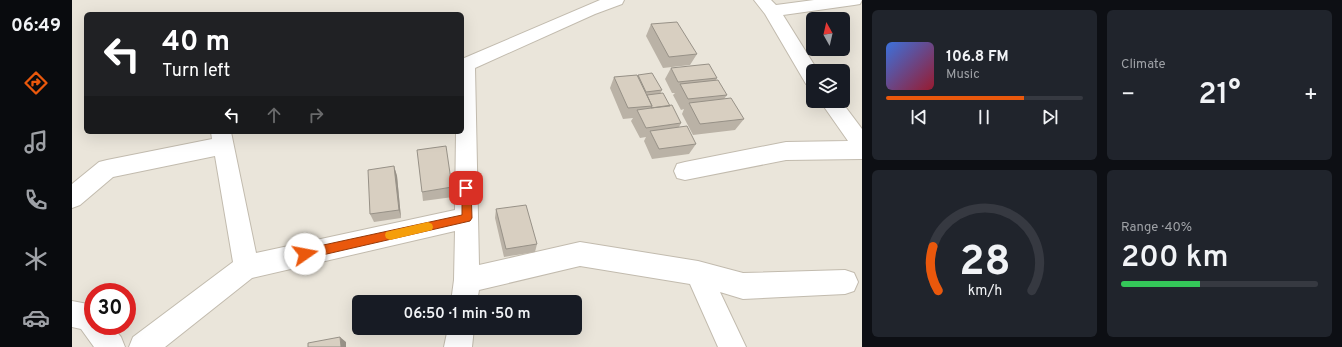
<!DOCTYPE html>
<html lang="en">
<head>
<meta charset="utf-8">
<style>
	body { margin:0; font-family:Overpass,sans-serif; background:#20242c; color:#f1f3f6; height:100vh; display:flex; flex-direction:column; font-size:15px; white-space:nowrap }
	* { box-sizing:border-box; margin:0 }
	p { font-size:13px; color:#9ea1a6 }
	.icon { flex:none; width:22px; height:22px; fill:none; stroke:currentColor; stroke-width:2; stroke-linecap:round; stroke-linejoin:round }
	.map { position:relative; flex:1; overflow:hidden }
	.sheet { display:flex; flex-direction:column; gap:10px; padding:10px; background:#0d0f14; width:480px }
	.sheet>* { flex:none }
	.guide { position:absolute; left:12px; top:12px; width:380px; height:122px; border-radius:6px; box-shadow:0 4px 16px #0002; background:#202124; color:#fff; overflow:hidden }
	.needle { width:26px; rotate:352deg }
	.tools { position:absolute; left:734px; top:12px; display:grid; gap:8px }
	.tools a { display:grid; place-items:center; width:44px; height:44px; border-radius:6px; background:#171b24; box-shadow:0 4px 16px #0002; font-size:20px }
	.speed { position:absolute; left:12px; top:283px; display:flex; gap:8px; font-size:20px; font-weight:700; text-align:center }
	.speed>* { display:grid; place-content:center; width:52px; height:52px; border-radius:50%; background:#171b24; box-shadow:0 4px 16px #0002; line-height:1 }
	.speed .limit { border:6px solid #d22; background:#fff; color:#111 }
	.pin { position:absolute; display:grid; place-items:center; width:34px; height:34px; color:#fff; margin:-17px; border-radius:8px; box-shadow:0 2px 6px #0006 }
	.me { position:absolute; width:44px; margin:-22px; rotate:78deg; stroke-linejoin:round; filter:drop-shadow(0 0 3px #0008) }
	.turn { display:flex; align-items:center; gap:14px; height:84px; padding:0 12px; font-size:18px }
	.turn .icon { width:52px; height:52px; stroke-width:2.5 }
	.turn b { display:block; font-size:28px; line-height:34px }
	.lanes { display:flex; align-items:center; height:38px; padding:0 12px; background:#0003; justify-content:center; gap:20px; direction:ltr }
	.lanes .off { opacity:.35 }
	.big { font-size:30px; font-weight:600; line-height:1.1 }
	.sheet .card { flex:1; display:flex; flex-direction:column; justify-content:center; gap:6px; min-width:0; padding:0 14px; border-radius:6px; background:#20242c }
	.sheet .dial { align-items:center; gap:0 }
	.dial svg { height:104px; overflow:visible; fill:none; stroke:#363941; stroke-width:7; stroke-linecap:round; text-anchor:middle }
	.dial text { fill:#f1f3f6; stroke:none }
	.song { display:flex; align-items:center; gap:12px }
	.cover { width:48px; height:48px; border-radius:6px; background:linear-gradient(135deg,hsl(220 70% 55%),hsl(350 70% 35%)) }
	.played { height:4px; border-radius:2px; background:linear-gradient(90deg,#ea580c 70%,#363941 70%) }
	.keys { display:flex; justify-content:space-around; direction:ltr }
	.heat { display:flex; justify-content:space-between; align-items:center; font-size:22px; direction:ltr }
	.charge { height:6px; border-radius:3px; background:linear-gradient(90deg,#34c759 40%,#363941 0) }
	.sheet .tiles { flex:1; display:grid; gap:10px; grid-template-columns:repeat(2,1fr) }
	.trip { position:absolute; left:280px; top:295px; width:230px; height:40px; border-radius:6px; background:#171b24; box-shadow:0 4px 16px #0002; font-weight:600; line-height:40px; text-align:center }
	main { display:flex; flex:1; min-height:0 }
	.tab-bar { display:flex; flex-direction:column; width:72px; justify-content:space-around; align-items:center; background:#090b0e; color:#9ea1a6 }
	.tab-bar .icon { width:28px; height:28px }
	.tab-bar .on { color:#ea580c }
	.tab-bar b { font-size:18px; color:#f1f3f6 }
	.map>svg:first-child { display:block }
	.residential { fill:#eae5da; fill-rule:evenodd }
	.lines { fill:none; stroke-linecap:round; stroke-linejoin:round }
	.minor-casing { stroke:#c2bbae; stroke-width:2 }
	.minor { fill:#fff; fill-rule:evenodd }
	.wall { fill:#bab2a6 }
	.shaded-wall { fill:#979187 }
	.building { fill:#d8cfc1; stroke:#979187 }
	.route { fill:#ea580c; stroke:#983908 }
	.slow { fill:#f59e0b }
</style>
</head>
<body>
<main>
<nav class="tab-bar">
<b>06:49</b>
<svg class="icon on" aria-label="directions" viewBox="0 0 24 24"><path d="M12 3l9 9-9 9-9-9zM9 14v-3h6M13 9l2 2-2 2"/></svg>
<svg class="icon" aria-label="music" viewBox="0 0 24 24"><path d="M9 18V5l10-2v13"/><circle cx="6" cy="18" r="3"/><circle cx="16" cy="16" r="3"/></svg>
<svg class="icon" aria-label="phone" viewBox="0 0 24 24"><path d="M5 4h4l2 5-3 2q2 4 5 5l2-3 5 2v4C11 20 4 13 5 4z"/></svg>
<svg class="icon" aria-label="climate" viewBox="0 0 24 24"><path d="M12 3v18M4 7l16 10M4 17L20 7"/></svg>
<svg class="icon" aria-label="car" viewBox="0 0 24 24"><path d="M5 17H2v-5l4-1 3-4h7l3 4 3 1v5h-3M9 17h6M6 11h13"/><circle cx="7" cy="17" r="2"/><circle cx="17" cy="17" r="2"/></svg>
</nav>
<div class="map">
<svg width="790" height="347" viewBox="0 0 790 347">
	<rect width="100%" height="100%" fill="#f6f3ec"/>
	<!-- residential -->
	<path class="residential" d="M0 0H790V347H0ZM14 14H390V132H14ZM741 19H771V49H741ZM741 71H771V101H741ZM21 292H55V326H21ZM287 302H503V328H287Z"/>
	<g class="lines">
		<!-- minor casing -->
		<g class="minor-casing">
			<path id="minor" d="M528 0H552L550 4 523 14 403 68 407 265 508 242 626 261 671 273 773 270 782 273 786 282 782 291 773 294 671 299 648 292 674 347H646L618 284 508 266 407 290 405 302H379L382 280 383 231 180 278 93 347H57L61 337 161 262 143 156 41 177 8 205 0 208V184L27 162 35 160 140 139 139 132H159L184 253 383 210 384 132H390V59Z
				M682 0H699L704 5 742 0H790L788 4 782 5 711 15 746 71H741V86L734 84 693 14Z
				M748 101H769L790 129V159L714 160 613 180 605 178 602 171 605 164 613 162 714 142 776 141Z
				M0 301 21 305V326H40L49 337 53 347H22L9 329 0 327Z
				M376 328H402L400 347H372Z"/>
		</g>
		<!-- minor -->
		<use href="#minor" class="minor"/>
	</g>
	<!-- wall -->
	<path class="wall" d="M579 24 625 54 618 65 591 68 574 36Z
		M599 68 645 78 644 80 655 95 652 99 672 119 663 130 621 135 610 114 612 109 609 110 601 95 603 93H600L593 79Z
		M566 75 590 90 588 94 598 106 609 123 607 127 624 144 617 154 580 159 572 141 574 137 568 138 559 121 561 118 551 119 538 88 542 77Z
		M322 166 325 176 329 218 302 222 298 214Z
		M380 187 381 197 351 201 350 192Z
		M424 209 465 244 463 252 432 257 423 218Z"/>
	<!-- shaded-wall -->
	<path class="shaded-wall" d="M322 166 325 176 329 218 327 210Z
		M268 337 274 342V347H269Z"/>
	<!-- building -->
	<path class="building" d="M605 22 625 54 597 57 579 24Z
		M637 64 645 78 606 82 599 68Z
		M580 73 590 90 574 92 566 75Z
		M565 75 580 106 556 108 542 77Z
		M646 80 655 95 616 99 608 84Z
		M591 93 598 106 579 108 580 106 575 95Z
		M659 98 672 119 628 124 617 103Z
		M600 105 609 123 574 128 565 110Z
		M615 126 624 144 587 149 578 131Z
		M374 146 380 187 350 192 345 150Z
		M322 166 327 210 298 214 296 170Z
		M454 205 465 244 434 249 424 209Z
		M268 337 269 347H236V343Z"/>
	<!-- route -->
	<path class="route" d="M394 184 398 185 399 188 400 218 398 221 233 259 229 257 228 254 229 250 233 249 390 215V188L391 185Z"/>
	<!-- slow -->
	<path class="slow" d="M356 222 360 224 361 227 360 230 356 231 318 240 314 238 313 235 314 232 318 231Z"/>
</svg>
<div class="tools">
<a><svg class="needle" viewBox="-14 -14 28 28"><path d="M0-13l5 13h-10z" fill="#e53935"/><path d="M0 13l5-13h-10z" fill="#9ea1a6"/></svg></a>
<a><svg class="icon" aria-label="layers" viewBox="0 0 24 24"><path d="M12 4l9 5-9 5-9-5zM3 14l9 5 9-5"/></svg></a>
</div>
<div class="speed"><div class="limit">30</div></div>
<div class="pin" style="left:394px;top:188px;background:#d93025"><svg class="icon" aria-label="arrive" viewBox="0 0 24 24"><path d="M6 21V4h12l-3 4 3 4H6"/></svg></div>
<svg class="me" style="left:233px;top:254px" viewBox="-20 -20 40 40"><circle r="19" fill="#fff"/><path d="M0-13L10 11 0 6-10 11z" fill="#ea580c"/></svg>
<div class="trip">06:50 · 1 min · 50 m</div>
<div class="guide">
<div class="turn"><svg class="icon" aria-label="left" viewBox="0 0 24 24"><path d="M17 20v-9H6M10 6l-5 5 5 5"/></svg><div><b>40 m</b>Turn left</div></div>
<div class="lanes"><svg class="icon" aria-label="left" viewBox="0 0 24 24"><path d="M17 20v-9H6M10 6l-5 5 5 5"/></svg><svg class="icon off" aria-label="ahead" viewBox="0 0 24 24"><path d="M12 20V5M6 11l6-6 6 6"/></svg><svg class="icon off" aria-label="right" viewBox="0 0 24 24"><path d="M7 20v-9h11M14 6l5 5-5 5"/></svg></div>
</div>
</div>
<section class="sheet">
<div class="tiles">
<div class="card">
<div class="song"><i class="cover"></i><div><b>106.8 FM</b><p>Music</p></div></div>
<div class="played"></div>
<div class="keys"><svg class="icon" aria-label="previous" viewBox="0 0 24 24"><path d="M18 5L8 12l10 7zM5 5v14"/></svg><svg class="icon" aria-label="pause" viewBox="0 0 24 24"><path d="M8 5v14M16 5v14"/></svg><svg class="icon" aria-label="next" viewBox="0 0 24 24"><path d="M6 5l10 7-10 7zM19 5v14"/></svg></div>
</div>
<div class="card"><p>Climate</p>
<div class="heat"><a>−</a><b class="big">21°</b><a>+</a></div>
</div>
<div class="card dial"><svg viewBox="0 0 100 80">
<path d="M14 69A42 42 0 1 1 86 69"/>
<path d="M14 69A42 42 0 0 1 10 35" stroke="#ea580c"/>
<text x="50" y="56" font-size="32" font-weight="700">28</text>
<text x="50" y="72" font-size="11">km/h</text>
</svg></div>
<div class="card"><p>Range · 40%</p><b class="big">200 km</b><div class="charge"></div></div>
</div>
</section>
</main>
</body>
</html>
